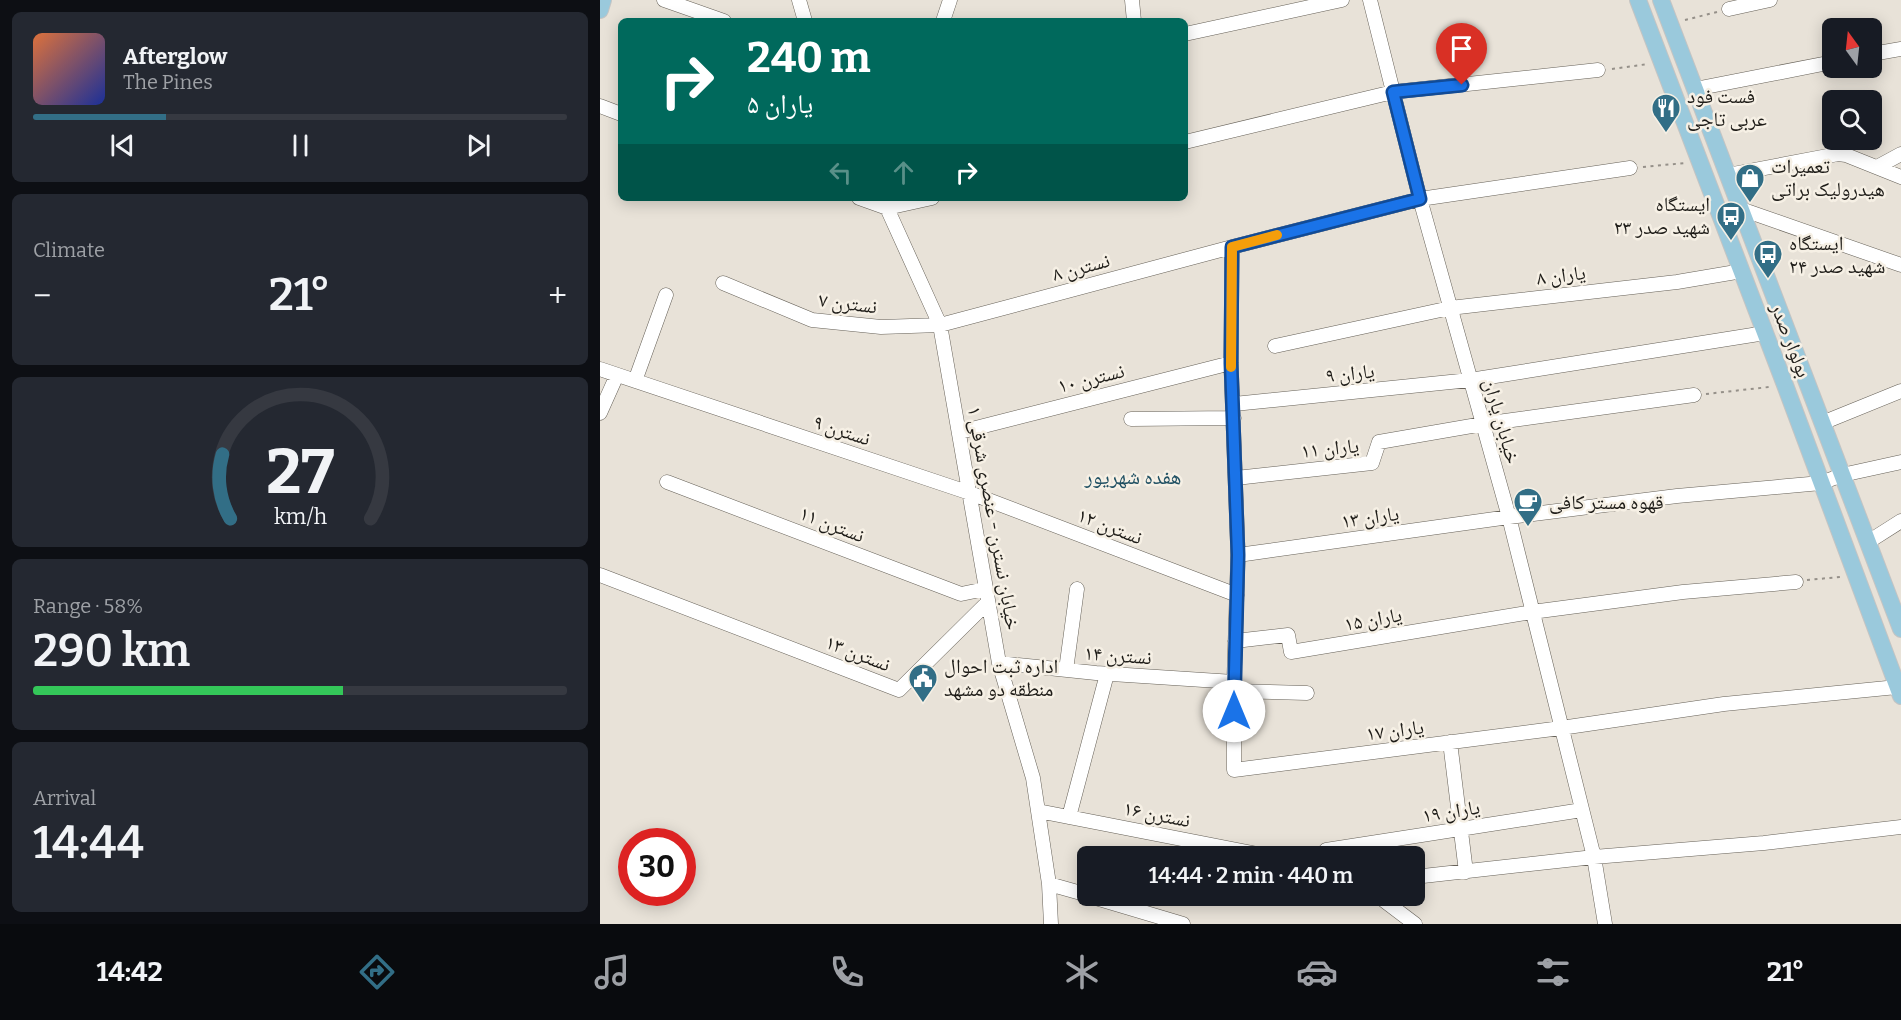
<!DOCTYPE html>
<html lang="en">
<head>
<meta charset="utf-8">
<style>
	body { margin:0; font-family:Bitter,"Noto Naskh Arabic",serif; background:#242831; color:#f1f3f6; height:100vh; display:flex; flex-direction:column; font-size:22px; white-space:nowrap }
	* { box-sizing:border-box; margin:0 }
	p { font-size:20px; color:#9ea1a6 }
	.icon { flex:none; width:33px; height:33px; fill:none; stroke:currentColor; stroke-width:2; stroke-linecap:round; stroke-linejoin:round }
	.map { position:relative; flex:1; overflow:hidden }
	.side { display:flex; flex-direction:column; gap:12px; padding:12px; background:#0d0f14; width:600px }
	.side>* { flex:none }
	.guide { position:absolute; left:18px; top:18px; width:570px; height:183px; border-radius:9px; box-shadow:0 3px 15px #0003; background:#00695c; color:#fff; overflow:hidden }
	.needle { width:39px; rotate:345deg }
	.controls { position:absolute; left:1222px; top:18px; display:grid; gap:12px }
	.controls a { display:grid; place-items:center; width:60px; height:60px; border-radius:9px; background:#171b24; box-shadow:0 3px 15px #0003; font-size:30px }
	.speed { position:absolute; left:18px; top:828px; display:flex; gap:12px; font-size:30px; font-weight:700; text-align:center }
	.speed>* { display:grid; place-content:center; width:78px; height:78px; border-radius:50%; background:#171b24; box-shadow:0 3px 15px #0003; line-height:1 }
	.speed .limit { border:9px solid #d22; background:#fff; color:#111 }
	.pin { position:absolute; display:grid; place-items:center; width:51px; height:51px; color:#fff; margin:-62px -26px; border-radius:50% 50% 50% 0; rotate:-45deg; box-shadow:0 0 6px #0007 }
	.pin .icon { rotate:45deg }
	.me { position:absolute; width:66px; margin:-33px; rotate:0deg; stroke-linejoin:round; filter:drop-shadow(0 0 4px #0008) }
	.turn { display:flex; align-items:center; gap:21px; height:126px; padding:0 30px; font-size:27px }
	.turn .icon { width:78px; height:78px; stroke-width:2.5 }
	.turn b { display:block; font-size:42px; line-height:51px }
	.lanes { display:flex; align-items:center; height:57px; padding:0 30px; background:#0003; justify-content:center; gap:30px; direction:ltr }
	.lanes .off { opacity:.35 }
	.big { font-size:45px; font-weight:600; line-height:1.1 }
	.side .card { flex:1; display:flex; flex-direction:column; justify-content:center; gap:9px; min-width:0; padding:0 21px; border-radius:9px; background:#242831 }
	.side .dial { align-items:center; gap:0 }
	.dial svg { height:156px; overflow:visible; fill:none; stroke:#363941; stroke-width:7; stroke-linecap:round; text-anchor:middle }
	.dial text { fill:#f1f3f6; stroke:none }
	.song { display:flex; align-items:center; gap:18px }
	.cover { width:72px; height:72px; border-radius:9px; background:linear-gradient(135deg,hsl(20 70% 55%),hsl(230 70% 35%)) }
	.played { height:6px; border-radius:3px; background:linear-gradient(90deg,#326e86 25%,#363941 25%) }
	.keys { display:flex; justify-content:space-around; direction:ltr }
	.heat { display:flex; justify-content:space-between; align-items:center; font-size:33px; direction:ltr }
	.charge { height:9px; border-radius:4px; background:linear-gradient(90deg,#34c759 58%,#363941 0) }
	.trip { position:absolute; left:477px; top:846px; width:348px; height:60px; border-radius:9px; background:#171b24; box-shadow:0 3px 15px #0003; font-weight:600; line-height:60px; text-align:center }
	.tabs { display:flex; height:96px; justify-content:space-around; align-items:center; background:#090b0e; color:#9ea1a6 }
	.tabs .icon { width:42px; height:42px }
	.tabs .current { color:#326e86 }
	.tabs b { font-size:27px; color:#f1f3f6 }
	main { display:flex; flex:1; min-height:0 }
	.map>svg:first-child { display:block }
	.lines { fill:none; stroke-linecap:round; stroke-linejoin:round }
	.minor-casing { stroke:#666158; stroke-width:15 }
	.major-casing { stroke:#c4c4c3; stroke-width:18 }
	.path { stroke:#959089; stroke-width:2; stroke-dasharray:3 4.5; stroke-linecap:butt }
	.minor { stroke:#fff; stroke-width:14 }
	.major { stroke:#9ac9dc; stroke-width:16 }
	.route-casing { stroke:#114b97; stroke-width:15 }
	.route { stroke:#1a73e8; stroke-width:10 }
	.slow { stroke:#f59e0b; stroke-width:10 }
	.labels { text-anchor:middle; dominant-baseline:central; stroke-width:5; stroke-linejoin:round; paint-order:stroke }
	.poi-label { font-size:20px; fill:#1e1c18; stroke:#f6f0e5; text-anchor:start }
	.street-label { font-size:20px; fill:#1e1c18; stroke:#f6f0e5 }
	.neighbourhood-label { font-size:21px; fill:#205063; stroke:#f6f0e5 }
</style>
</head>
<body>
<main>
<section class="side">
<div class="card">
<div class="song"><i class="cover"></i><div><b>Afterglow</b><p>The Pines</p></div></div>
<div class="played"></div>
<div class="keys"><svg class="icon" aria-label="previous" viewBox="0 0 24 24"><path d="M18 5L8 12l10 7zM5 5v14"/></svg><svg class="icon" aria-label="pause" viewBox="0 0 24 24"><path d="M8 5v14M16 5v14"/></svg><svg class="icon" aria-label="next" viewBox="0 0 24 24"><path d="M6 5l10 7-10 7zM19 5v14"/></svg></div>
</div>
<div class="card"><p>Climate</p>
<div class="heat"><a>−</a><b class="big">21°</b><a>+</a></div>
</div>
<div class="card dial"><svg viewBox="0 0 100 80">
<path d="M14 69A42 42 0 1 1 86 69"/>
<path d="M14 69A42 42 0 0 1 10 36" stroke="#326e86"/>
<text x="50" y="56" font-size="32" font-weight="700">27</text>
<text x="50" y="72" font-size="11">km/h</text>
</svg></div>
<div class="card"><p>Range · 58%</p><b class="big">290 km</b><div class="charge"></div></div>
<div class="card"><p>Arrival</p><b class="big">14:44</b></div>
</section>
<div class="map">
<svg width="1301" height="924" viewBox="0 0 1301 924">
	<rect width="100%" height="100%" fill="#e8e2d8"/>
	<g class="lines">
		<!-- minor casing -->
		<g class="minor-casing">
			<path id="minor" d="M64 0 124 21
				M199 0 205 21
				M532 0 534 21
				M770 0 820 199 909 517 994 857 1005 924
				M1129 9 1170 0
				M343 21 350 0
				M585 34 742 0
				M1272 54 1301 49
				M1095 89 1233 62
				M0 106 21 114
				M585 142 793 92 998 70
				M1277 167 1301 154
				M1128 175 1238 154 1246 155 1301 177
				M259 198 287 208
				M290 198 287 208 340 325 399 663 433 778 449 884 451 924
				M287 208 332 198
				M1141 209 1301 265
				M632 247 631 363 638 555 634 682V770L961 728 1124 704 1297 687
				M123 283 212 320 281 327 340 325 632 247 820 199 1030 168
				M675 346 850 308 1077 282 1142 271
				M0 369 370 493 637 595
				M35 381 66 295
				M634 404 870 380 1165 333
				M0 413 17 375
				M531 419 634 418
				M1222 423 1301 391
				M360 432 631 363
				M636 478 772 463 779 442 883 424 1094 395
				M67 482 361 594 385 589
				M1268 542 1301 521
				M638 555 909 517 1077 496 1221 483 1242 475 1301 462
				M0 575 299 690 388 602
				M635 641 688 635 691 652 932 612 1083 592 1196 582
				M399 663 496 673 634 682
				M466 670 477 589
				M634 691 707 693
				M850 742 866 872
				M438 811 668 856
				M469 817 507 674
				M726 850 982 810
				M814 877 994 857 1164 843 1301 827
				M449 884 488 895
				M489 896 583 924
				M778 896 815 924"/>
		</g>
		<!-- major casing -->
		<g class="major-casing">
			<path id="major" d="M1038 0 1185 385 1301 696
				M1061 0 1301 629
				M0 10 3 0"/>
		</g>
		<!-- path -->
		<path class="path" d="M1085 20 1117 12
			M1012 69 1048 64
			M1043 167 1085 163
			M1106 394 1169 387
			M1207 580 1240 577"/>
		<!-- minor -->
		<use href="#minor" class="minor"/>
		<!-- major -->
		<use href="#major" class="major"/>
	</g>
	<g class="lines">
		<!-- route casing -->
		<g class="route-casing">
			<path id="route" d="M634 711 638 555 631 363 632 247 820 199 793 92 862 85"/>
		</g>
		<!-- route -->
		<use href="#route" class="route"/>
		<!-- slow -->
		<path class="slow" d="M631 367 632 247 677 235"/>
	</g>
	<!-- icons -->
	<defs>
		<g id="restaurant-pin" transform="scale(1.5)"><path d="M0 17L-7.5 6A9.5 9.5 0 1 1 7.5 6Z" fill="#326e86" stroke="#f6f0e5"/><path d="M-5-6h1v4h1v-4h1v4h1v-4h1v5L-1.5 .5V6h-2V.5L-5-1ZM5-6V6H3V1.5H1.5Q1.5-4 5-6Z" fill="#fff"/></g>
		<g id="shop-pin" transform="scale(1.5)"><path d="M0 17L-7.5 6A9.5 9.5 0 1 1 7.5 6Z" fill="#326e86" stroke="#f6f0e5"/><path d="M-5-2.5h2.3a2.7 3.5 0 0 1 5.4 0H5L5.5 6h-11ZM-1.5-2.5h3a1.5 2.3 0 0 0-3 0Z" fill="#fff"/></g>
		<g id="bus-pin" transform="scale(1.5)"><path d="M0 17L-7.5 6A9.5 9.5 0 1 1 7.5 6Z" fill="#326e86" stroke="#f6f0e5"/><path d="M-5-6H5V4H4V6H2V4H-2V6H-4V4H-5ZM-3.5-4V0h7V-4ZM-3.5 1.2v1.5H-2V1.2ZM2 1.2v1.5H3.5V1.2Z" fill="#fff"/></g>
		<g id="cafe-pin" transform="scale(1.5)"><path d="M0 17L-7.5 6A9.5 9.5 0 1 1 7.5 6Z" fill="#326e86" stroke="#f6f0e5"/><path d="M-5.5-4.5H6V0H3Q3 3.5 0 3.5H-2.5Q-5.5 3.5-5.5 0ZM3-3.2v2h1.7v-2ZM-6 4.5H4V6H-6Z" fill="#fff"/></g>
		<g id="civic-pin" transform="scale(1.5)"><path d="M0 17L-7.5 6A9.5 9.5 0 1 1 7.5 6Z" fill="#326e86" stroke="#f6f0e5"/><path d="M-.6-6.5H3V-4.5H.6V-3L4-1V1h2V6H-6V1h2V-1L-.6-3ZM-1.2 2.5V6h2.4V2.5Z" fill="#fff"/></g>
	</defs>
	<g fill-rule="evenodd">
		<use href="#restaurant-pin" x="1066" y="108"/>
		<use href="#shop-pin" x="1150" y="178"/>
		<use href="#bus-pin" x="1131" y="216"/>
		<use href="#bus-pin" x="1168" y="254"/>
		<use href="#cafe-pin" x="928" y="502"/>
		<use href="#civic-pin" x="323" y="678"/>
	</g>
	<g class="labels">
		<!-- poi labels -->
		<g class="poi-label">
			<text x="1087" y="96">فست فود<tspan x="1087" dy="23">عربی تاجی</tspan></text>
			<text x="1171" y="166">تعمیرات<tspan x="1171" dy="23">هیدرولیک براتی</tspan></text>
			<text x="1110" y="204" text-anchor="end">ایستگاه<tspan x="1110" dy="23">شهید صدر ۲۳</tspan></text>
			<text x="1189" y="243">ایستگاه<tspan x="1189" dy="23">شهید صدر ۲۴</tspan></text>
			<text x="949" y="502">قهوه مستر کافی</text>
			<text x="344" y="666">اداره ثبت احوال<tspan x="344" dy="23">منطقه دو مشهد</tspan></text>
		</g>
		<!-- street labels -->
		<g class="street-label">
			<text transform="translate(481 267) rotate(-15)">نسترن ۸</text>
			<text transform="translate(961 275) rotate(-7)">یاران ۸</text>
			<text transform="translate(248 303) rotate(7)">نسترن ۷</text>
			<text transform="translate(1191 340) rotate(69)">بولوار صدر</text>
			<text transform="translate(750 373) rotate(-6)">یاران ۹</text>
			<text transform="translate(491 378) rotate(-14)">نسترن ۱۰</text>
			<text transform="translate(902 421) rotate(74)">خیابان یاران</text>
			<text transform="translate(242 430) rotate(18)">نسترن ۹</text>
			<text transform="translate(730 448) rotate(-6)">یاران ۱۱</text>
			<text transform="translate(770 517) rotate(-8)">یاران ۱۳</text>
			<text transform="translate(394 518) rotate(80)">خیابان نسترن - عنصری شرقی ۱</text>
			<text transform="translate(232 524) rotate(21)">نسترن ۱۱</text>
			<text transform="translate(510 526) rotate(21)">نسترن ۱۲</text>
			<text transform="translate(773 619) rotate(-10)">یاران ۱۵</text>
			<text transform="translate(258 653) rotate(21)">نسترن ۱۳</text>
			<text transform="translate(518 655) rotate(4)">نسترن ۱۴</text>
			<text transform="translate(795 730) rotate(-7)">یاران ۱۷</text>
			<text transform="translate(851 811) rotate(-9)">یاران ۱۹</text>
			<text transform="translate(557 814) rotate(11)">نسترن ۱۶</text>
		</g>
		<!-- neighbourhood labels -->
		<g class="neighbourhood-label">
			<text x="533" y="477">هفده شهریور</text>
		</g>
	</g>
</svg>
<div class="controls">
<a><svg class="needle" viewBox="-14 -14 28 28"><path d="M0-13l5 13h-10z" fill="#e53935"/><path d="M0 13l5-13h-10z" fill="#9ea1a6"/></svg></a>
<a><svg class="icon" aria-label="search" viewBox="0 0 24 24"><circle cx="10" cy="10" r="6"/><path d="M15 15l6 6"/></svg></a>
</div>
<div class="speed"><div class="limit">30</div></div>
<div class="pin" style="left:862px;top:85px;background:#d93025"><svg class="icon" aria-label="arrive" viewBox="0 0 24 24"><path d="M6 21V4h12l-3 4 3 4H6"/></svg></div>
<svg class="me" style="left:634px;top:711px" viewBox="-20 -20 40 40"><circle r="19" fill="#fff"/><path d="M0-13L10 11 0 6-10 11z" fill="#1a73e8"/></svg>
<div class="trip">14:44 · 2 min · 440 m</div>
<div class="guide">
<div class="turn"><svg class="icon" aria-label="right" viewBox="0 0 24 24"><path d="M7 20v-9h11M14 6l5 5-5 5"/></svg><div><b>240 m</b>یاران ۵</div></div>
<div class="lanes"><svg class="icon off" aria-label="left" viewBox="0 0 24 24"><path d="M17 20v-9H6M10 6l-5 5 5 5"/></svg><svg class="icon off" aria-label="ahead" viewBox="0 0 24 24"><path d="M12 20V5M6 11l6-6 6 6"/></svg><svg class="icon" aria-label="right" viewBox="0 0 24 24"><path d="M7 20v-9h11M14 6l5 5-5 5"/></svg></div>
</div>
</div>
</main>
<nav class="tabs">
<b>14:42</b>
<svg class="icon current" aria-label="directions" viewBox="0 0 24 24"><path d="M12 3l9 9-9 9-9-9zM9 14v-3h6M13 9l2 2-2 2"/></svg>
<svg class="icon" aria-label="music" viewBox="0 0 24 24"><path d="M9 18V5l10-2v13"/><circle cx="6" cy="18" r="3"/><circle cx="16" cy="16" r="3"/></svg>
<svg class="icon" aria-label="phone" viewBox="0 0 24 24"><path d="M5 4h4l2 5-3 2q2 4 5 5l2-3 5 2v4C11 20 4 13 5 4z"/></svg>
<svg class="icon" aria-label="climate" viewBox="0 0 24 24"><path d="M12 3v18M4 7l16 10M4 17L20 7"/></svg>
<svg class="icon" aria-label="car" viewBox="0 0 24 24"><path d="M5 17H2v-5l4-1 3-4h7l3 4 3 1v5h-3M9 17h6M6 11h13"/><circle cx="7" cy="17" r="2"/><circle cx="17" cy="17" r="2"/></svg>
<svg class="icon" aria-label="filters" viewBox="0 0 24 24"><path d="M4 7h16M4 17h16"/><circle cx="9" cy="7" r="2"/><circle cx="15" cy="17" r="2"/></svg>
<b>21°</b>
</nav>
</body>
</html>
